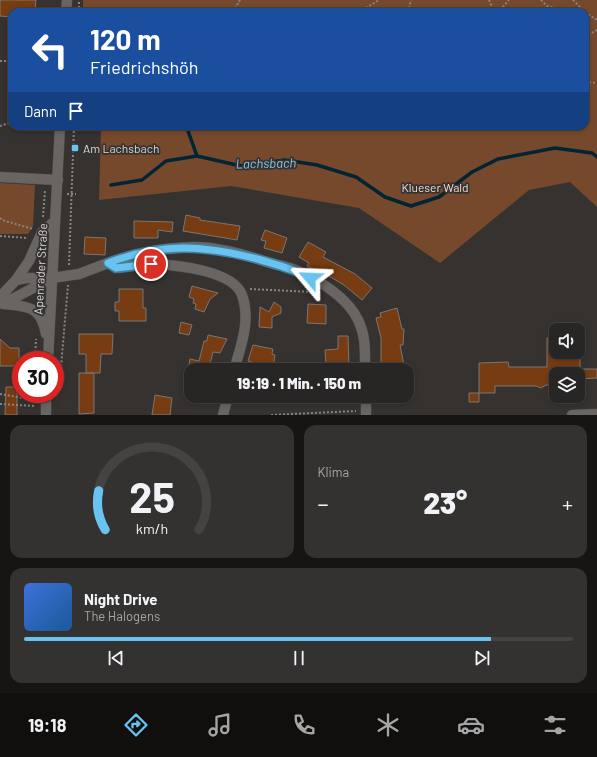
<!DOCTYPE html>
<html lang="de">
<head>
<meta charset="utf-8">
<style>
	body { margin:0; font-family:Barlow,sans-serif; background:#343231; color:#f1f3f6; height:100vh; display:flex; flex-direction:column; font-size:15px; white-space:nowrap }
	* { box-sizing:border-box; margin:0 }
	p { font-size:13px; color:#a5a5a6 }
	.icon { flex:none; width:22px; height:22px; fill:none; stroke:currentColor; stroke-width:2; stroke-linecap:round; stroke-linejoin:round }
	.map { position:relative; height:415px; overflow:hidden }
	.details { display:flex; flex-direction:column; gap:10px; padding:10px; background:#161514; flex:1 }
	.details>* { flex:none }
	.top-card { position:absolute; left:8px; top:8px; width:581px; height:122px; border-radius:12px; box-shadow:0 2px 6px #0003,0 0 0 1px #444341; background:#1a4fa0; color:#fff; overflow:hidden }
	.tools { position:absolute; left:549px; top:323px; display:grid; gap:8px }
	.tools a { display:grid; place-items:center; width:36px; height:36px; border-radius:8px; background:#282624; box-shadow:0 2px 6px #0003,0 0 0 1px #444341; font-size:20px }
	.speed { position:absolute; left:12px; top:351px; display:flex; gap:8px; font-size:20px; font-weight:700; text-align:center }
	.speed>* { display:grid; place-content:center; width:52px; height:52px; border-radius:50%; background:#282624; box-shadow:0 2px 6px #0003,0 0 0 1px #444341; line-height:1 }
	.speed .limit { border:6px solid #d22; background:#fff; color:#111 }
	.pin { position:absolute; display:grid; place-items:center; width:34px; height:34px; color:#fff; margin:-17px; border:2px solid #fff; border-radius:50%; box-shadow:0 1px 4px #0007 }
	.me { position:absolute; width:44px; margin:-22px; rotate:296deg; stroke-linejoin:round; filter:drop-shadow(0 0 3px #0008) }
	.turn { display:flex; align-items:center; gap:14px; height:84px; padding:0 16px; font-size:18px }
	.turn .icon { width:52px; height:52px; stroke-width:2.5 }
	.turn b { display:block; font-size:28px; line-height:34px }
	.then { display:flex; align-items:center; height:38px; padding:0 16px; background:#0003; gap:8px; font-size:15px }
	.big { font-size:30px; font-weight:800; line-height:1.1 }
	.details .tile { flex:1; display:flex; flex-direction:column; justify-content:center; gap:6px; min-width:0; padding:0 14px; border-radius:12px; background:#343231 }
	.details .dial { align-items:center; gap:0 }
	.dial svg { height:104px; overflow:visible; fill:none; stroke:#444341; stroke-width:7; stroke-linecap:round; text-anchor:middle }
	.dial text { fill:#f1f3f6; stroke:none }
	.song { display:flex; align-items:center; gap:12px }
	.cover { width:48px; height:48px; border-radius:6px; background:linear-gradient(135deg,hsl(220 70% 55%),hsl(210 70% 35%)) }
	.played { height:4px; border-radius:2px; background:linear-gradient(90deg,#69c3f1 85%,#444341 85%) }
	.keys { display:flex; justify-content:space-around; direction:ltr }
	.heat { display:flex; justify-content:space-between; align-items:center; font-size:22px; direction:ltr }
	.details .tiles { flex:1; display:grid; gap:10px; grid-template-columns:1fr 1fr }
	.tile:last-child { grid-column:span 2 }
	.trip { position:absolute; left:184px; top:363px; width:230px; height:40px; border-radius:12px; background:#282624; box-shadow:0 2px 6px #0003,0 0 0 1px #444341; font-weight:800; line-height:40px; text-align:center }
	.tab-bar { display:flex; height:64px; justify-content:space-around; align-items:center; background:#100f0e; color:#a5a5a6 }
	.tab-bar .icon { width:28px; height:28px }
	.tab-bar .on { color:#69c3f1 }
	.tab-bar b { font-size:18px; color:#f1f3f6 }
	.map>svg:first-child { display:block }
	.green { fill:#77492c }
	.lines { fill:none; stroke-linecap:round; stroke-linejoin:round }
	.stream { stroke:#022535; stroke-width:3.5 }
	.building { fill:#773c11; stroke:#7a7674 }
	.street-casing { stroke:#514e4d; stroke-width:11 }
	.secondary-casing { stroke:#514e4d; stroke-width:11 }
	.path { stroke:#878583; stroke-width:2; stroke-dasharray:2 2; stroke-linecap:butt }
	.street { stroke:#686563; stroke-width:10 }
	.secondary { stroke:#686563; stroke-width:10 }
	.route-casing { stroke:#447f9d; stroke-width:10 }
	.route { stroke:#69c3f1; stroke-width:7 }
	.poi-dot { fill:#69c3f1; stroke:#353230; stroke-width:1.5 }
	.labels { text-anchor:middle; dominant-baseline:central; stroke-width:3.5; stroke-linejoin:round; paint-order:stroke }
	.poi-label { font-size:12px; fill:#d9d7d6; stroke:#353230; text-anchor:start }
	.park-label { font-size:12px; fill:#f3dccf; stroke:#353230 }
	.street-label { font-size:12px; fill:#d9d7d6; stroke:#353230 }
	.water-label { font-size:13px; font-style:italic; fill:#81cbf2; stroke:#353230 }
</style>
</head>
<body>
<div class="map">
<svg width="597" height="415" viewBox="0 0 597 415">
	<rect width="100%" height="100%" fill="#353230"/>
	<!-- green -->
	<path class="green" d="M83 0H597V207L570 182 529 190 440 263 359 208 231 186 99 200 101 126H585V12H83Z
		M0 183 35 185 33 226 28 234H0Z"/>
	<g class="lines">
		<!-- stream -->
		<path class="stream" d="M188 126V131L197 156
			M111 185 142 180 166 161 197 156 241 166 285 160 317 165 356 177 385 197 411 206 439 197 472 172 498 159 555 148 592 153 597 157"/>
	</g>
	<!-- building -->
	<path class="building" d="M0 0H36L35 12H12V17L0 16Z
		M186 215 200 218V220L240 226 237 240 183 231Z
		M134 221 173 222 172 232 158 230V238H134Z
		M265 230 287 238 282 253 264 248 266 241 261 240Z
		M85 237 106 238 105 255 84 254Z
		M308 242 326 252 323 257 355 274 372 288 362 300 344 285 317 269 316 270 307 266 309 263 299 257Z
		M192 286 218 293 210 299 204 312 195 309 196 304 193 303 194 299 189 297Z
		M119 289H143V308H146V321H119V311H115V302H119Z
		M274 302 281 307V313L272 317V328L259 327 260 307 269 312Z
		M308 304 326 305V324L307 323Z
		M397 308 402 329H404L403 345H400L404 365 381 364V338L376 318 381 317 380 313Z
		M181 322 192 325 189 335 179 333Z
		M79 334H113L112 354H101L100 373H86V354H79Z
		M208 335 227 339 220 353 213 352 210 364 221 366V370H188L190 359 199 361 204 341H207Z
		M338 336H348L349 366 326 365 325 350 338 349Z
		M547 338H556V357H580V369H597V378L578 379V374H556V377H554V385H546L541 388 536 386H495V393H479V363L508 362 509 367H547Z
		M0 339 10 348H19V366H0Z
		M253 345 273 349 272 354 275 355 273 367 262 364 260 370H250L252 362 248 361Z
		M79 373H94V413L79 414Z
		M6 387H17V415H5Z
		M469 393H479V402H469Z
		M155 395 172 398 170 415H152Z"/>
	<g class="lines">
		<!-- street casing -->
		<g class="street-casing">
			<path id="street" d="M0 177 58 180
				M108 263C136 252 165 248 194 247 221 247 247 256 271 263 280 266 290 267 298 271 319 280 348 298 358 320 366 336 365 352 365 370
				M52 278 79 274 108 263 116 268C128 267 141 264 153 264 175 265 233 270 242 295 251 320 241 346 234 370
				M366 396V415
				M223 415 228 396
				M572 415 597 414"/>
		</g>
		<!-- secondary casing -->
		<g class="secondary-casing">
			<path id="secondary" d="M66 12 67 0
				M16 280 27 278H48
				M0 297 16 280 29 261 42 232 55 221
				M3 304 52 278
				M4 304C29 307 41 306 46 334
				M48 360 60 126
				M46 415V394"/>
		</g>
		<!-- path -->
		<path class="path" d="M489 0 493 9 502 8 509 0
			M541 0 547 6 574 12
			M573 0 585 12
			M79 12V0
			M233 12 240 0
			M359 12 379 0
			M408 12 411 0
			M585 12 597 20
			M585 37 597 30
			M0 61H12
			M585 82 597 83
			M0 126 12 122
			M67 194H76
			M43 217 45 190
			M0 218 2 220 33 229
			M0 236 27 238
			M69 265 74 126
			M250 289 313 292
			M35 360 36 339
			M56 393 59 390 68 285
			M0 394 35 400
			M0 404 35 406
			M271 415 356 411"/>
		<!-- street -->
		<use href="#street" class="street"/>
		<!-- secondary -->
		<use href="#secondary" class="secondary"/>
	</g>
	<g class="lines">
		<!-- route casing -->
		<g class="route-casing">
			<path id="route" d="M151 264 116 268 108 263C162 242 206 245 261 260 278 265 294 269 310 278"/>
		</g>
		<!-- route -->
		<use href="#route" class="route"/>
	</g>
	<!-- markers -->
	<rect class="poi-dot" x="71" y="144" width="8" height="8" rx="2"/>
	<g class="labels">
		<!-- poi labels -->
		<g class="poi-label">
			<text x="83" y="148">Am Lachsbach</text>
		</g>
		<!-- park labels -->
		<g class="park-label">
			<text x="435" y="187">Klueser Wald</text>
		</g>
		<!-- street labels -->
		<g class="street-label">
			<text transform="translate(40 269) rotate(-87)">Apenrader Straße</text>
		</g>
		<!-- water labels -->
		<g class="water-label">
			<text transform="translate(266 163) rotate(-1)">Lachsbach</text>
		</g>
	</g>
</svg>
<div class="tools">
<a><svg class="icon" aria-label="sound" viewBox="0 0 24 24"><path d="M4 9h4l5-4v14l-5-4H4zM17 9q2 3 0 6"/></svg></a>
<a><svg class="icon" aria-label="layers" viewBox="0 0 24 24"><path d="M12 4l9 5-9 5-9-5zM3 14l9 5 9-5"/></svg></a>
</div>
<div class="speed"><div class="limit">30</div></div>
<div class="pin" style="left:151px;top:264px;background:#d93025"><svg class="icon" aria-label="arrive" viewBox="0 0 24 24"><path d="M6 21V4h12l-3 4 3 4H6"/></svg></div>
<svg class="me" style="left:310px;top:278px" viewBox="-20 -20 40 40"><path d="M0-17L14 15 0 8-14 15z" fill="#69c3f1" stroke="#fff" stroke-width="4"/></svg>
<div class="trip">19:19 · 1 Min. · 150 m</div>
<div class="top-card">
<div class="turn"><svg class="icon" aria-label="left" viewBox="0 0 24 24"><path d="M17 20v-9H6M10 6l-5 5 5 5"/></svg><div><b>120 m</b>Friedrichshöh</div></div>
<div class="then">Dann<svg class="icon" aria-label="arrive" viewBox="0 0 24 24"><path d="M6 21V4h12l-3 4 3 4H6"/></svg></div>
</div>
</div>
<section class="details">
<div class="tiles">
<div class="tile dial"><svg viewBox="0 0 100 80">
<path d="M14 69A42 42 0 1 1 86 69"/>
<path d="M14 69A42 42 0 0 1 9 39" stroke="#69c3f1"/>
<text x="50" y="56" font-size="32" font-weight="700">25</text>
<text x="50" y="72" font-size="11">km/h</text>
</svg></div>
<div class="tile"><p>Klima</p>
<div class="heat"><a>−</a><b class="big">23°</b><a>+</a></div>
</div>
<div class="tile">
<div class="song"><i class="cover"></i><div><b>Night Drive</b><p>The Halogens</p></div></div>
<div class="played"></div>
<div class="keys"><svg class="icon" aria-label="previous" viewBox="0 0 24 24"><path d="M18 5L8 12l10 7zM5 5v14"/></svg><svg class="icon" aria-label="pause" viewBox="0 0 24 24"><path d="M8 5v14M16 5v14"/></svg><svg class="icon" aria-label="next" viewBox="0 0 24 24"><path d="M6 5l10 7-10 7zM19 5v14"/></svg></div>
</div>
</div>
</section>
<nav class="tab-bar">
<b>19:18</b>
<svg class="icon on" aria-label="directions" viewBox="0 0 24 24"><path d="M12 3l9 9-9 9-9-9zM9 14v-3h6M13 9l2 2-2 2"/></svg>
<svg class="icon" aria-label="music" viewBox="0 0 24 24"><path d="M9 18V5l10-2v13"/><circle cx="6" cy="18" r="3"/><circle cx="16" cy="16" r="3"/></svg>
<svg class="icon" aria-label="phone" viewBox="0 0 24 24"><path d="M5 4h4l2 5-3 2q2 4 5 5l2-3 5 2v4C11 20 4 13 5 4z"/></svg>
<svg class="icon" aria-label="climate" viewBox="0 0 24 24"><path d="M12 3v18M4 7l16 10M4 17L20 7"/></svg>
<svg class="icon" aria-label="car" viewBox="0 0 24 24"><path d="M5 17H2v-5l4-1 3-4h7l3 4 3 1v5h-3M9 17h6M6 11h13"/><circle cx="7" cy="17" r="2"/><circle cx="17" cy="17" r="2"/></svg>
<svg class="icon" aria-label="filters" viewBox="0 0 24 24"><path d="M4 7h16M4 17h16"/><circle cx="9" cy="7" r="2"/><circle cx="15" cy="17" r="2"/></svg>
</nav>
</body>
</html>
